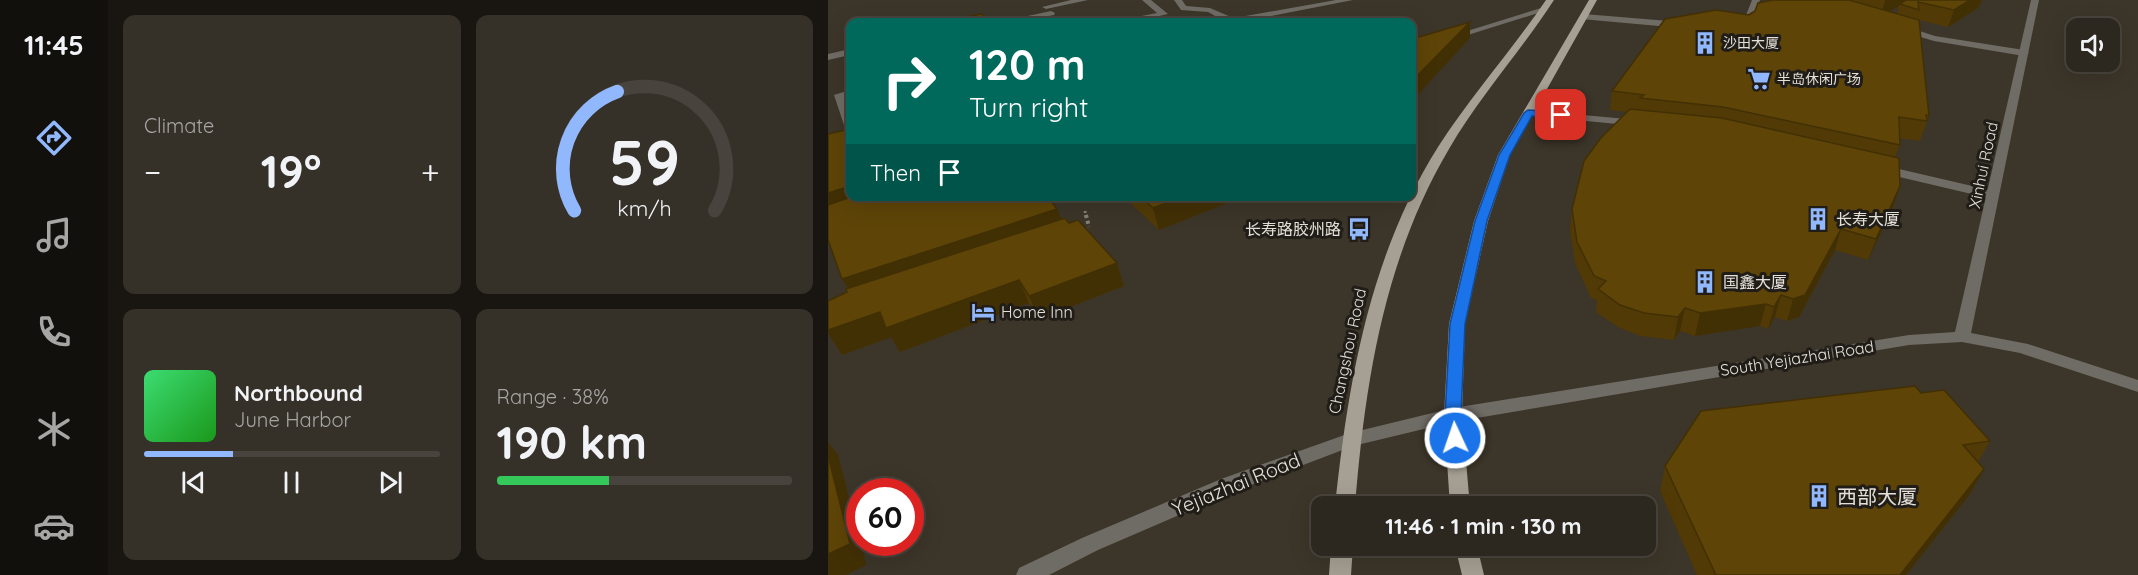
<!DOCTYPE html>
<html lang="en">
<head>
<meta charset="utf-8">
<style>
	body { margin:0; font-family:Quicksand,"Noto Sans SC",sans-serif; background:#353028; color:#f1f3f6; height:100vh; display:flex; flex-direction:column; font-size:22px; white-space:nowrap }
	* { box-sizing:border-box; margin:0 }
	p { font-size:20px; color:#a7a6a4 }
	.icon { flex:none; width:33px; height:33px; fill:none; stroke:currentColor; stroke-width:2; stroke-linecap:round; stroke-linejoin:round }
	.map { position:relative; flex:1; overflow:hidden }
	.sheet { display:flex; flex-direction:column; gap:15px; padding:15px; background:#191611; width:720px }
	.sheet>* { flex:none }
	.guide { position:absolute; left:18px; top:18px; width:570px; height:183px; border-radius:12px; box-shadow:0 6px 24px #0002,0 0 0 2px #48443d; background:#00695c; color:#fff; overflow:hidden }
	.buttons { position:absolute; left:1238px; top:18px; display:grid; gap:12px }
	.buttons a { display:grid; place-items:center; width:54px; height:54px; border-radius:12px; background:#2d281f; box-shadow:0 6px 24px #0002,0 0 0 2px #48443d; font-size:30px }
	.speed { position:absolute; left:18px; top:478px; display:flex; gap:12px; font-size:30px; font-weight:700; text-align:center }
	.speed>* { display:grid; place-content:center; width:78px; height:78px; border-radius:50%; background:#2d281f; box-shadow:0 6px 24px #0002,0 0 0 2px #48443d; line-height:1 }
	.speed .limit { border:9px solid #d22; background:#fff; color:#111 }
	.pin { position:absolute; display:grid; place-items:center; width:51px; height:51px; color:#fff; margin:-26px; border-radius:12px; box-shadow:0 3px 9px #0006 }
	.me { position:absolute; width:66px; margin:-33px; rotate:357deg; stroke-linejoin:round; filter:drop-shadow(0 0 4px #0008) }
	.turn { display:flex; align-items:center; gap:21px; height:126px; padding:0 24px; font-size:27px }
	.turn .icon { width:78px; height:78px; stroke-width:2.5 }
	.turn b { display:block; font-size:42px; line-height:51px }
	.then { display:flex; align-items:center; height:57px; padding:0 24px; background:#0003; gap:12px; font-size:22px }
	.big { font-size:45px; font-weight:700; line-height:1.1 }
	.sheet .tile { flex:1; display:flex; flex-direction:column; justify-content:center; gap:9px; min-width:0; padding:0 21px; border-radius:12px; background:#353028 }
	.sheet .dial { align-items:center; gap:0 }
	.dial svg { height:156px; overflow:visible; fill:none; stroke:#48443d; stroke-width:7; stroke-linecap:round; text-anchor:middle }
	.dial text { fill:#f1f3f6; stroke:none }
	.song { display:flex; align-items:center; gap:18px }
	.cover { width:72px; height:72px; border-radius:9px; background:linear-gradient(135deg,hsl(140 70% 55%),hsl(120 70% 35%)) }
	.played { height:6px; border-radius:3px; background:linear-gradient(90deg,#91b8fd 30%,#48443d 30%) }
	.keys { display:flex; justify-content:space-around; direction:ltr }
	.heat { display:flex; justify-content:space-between; align-items:center; font-size:33px; direction:ltr }
	.charge { height:9px; border-radius:4px; background:linear-gradient(90deg,#34c759 38%,#48443d 0) }
	.sheet .tiles { flex:1; display:grid; gap:15px; grid-template-columns:repeat(2,1fr) }
	.trip { position:absolute; left:483px; top:496px; width:345px; height:60px; border-radius:12px; background:#2d281f; box-shadow:0 6px 24px #0002,0 0 0 2px #48443d; font-weight:700; line-height:60px; text-align:center }
	main { display:flex; flex:1; min-height:0 }
	.menu { display:flex; flex-direction:column; width:108px; justify-content:space-around; align-items:center; background:#12100c; color:#a7a6a4 }
	.menu .icon { width:42px; height:42px }
	.menu .on { color:#91b8fd }
	.menu b { font-size:27px; color:#f1f3f6 }
	.map>svg:first-child { display:block }
	.lines { fill:none; stroke-linecap:round; stroke-linejoin:round }
	.path-far1 { stroke:#857f75; stroke-width:3; stroke-dasharray:2 2; stroke-linecap:butt }
	.path { stroke:#857f75; stroke-width:4; stroke-dasharray:3 3; stroke-linecap:butt }
	.service { fill:#6f6b65; fill-rule:evenodd }
	.minor { fill:#6f6b65; fill-rule:evenodd }
	.primary { fill:#a69f93; fill-rule:evenodd }
	.wall { fill:#513a06; fill-rule:evenodd }
	.shaded-wall { fill:#423005 }
	.building { fill:#5e4407; stroke:#423005; stroke-width:1.5 }
	.route { fill:#1a73e8; stroke:#114b97; stroke-width:1.5 }
	.labels { text-anchor:middle; dominant-baseline:central; stroke-width:6; stroke-linejoin:round; paint-order:stroke }
	.far-poi-label { font-size:14px; fill:#e4dfd8; stroke:#201d18; text-anchor:start }
	.street-label { font-size:16px; fill:#e4dfd8; stroke:#201d18 }
	.poi-label { font-size:16px; fill:#e4dfd8; stroke:#201d18; text-anchor:start }
	.near-street-label { font-size:20px; fill:#e4dfd8; stroke:#201d18 }
	.near-poi-label { font-size:20px; fill:#e4dfd8; stroke:#201d18; text-anchor:start }
</style>
</head>
<body>
<main>
<nav class="menu">
<b>11:45</b>
<svg class="icon on" aria-label="directions" viewBox="0 0 24 24"><path d="M12 3l9 9-9 9-9-9zM9 14v-3h6M13 9l2 2-2 2"/></svg>
<svg class="icon" aria-label="music" viewBox="0 0 24 24"><path d="M9 18V5l10-2v13"/><circle cx="6" cy="18" r="3"/><circle cx="16" cy="16" r="3"/></svg>
<svg class="icon" aria-label="phone" viewBox="0 0 24 24"><path d="M5 4h4l2 5-3 2q2 4 5 5l2-3 5 2v4C11 20 4 13 5 4z"/></svg>
<svg class="icon" aria-label="climate" viewBox="0 0 24 24"><path d="M12 3v18M4 7l16 10M4 17L20 7"/></svg>
<svg class="icon" aria-label="car" viewBox="0 0 24 24"><path d="M5 17H2v-5l4-1 3-4h7l3 4 3 1v5h-3M9 17h6M6 11h13"/><circle cx="7" cy="17" r="2"/><circle cx="17" cy="17" r="2"/></svg>
</nav>
<section class="sheet">
<div class="tiles">
<div class="tile"><p>Climate</p>
<div class="heat"><a>−</a><b class="big">19°</b><a>+</a></div>
</div>
<div class="tile dial"><svg viewBox="0 0 100 80">
<path d="M14 69A42 42 0 1 1 86 69"/>
<path d="M14 69A42 42 0 0 1 36 8" stroke="#91b8fd"/>
<text x="50" y="56" font-size="32" font-weight="700">59</text>
<text x="50" y="72" font-size="11">km/h</text>
</svg></div>
<div class="tile">
<div class="song"><i class="cover"></i><div><b>Northbound</b><p>June Harbor</p></div></div>
<div class="played"></div>
<div class="keys"><svg class="icon" aria-label="previous" viewBox="0 0 24 24"><path d="M18 5L8 12l10 7zM5 5v14"/></svg><svg class="icon" aria-label="pause" viewBox="0 0 24 24"><path d="M8 5v14M16 5v14"/></svg><svg class="icon" aria-label="next" viewBox="0 0 24 24"><path d="M6 5l10 7-10 7zM19 5v14"/></svg></div>
</div>
<div class="tile"><p>Range · 38%</p><b class="big">190 km</b><div class="charge"></div></div>
</div>
</section>
<div class="map">
<svg width="1310" height="575" viewBox="0 0 1310 575">
	<rect width="100%" height="100%" fill="#3c3529"/>
	<g class="lines">
		<!-- path-far1 -->
		<path class="path-far1" d="M257 211 258 217"/>
		<!-- path -->
		<path class="path" d="M258 215 261 227"/>
		<!-- service -->
		<path class="service" d="M243 0H260L218 9 214 7Z
			M314 0H323L340 14 306 22H292L293 20 329 13Z
			M346 0H354L358 6 382 8 403 17H412L508 0H525L412 22H398L380 12 353 10Z
			M924 0H932L922 26 918 29 910 27V23H915Z
			M223 11 227 13 226 15 186 22H171Z
			M756 14 853 22 857 25 853 28 753 19 752 17Z
			M1076 26 1107 36 1196 50 1201 53 1196 56 1106 41 1073 31 1072 29Z
			M22 49V55L0 60V54Z
			M22 90V96L17 97 22 112V128L16 125 6 95Z
			M700 110 810 120 815 123 810 126 696 115 695 113Z
			M1054 165 1170 192 1171 195 1165 199 1050 172V166Z"/>
		<!-- minor -->
		<path class="minor" d="M1203 0H1211L1143 333 1200 344 1310 380V392L1192 353 1134 342 1081 345 625 422 525 446 407 491 270 550 221 575H188L191 568 254 538 393 479 522 433 625 408 1081 335 1127 332Z
			M713 8 720 10 627 39 620 37Z"/>
		<!-- primary -->
		<path class="primary" d="M718 0H726C693 51 651 97 621 149 556 259 537 382 527 507H507C520 381 542 255 610 147 643 96 684 50 718 0Z
			M761 0H769L682 155 660 221 637 324 634 415 642 507H622L616 415 621 324 646 221 670 155Z
			M503 546H525L523 575H501Z
			M627 546H649L656 575H634Z"/>
	</g>
	<!-- wall -->
	<path class="wall" d="M945 0H1154L1150 8 1120 27 1091 20 1101 116 1092 141 1071 138 1072 145 1067 157 1072 186 1065 207 1040 260 1007 250 971 317 959 321 947 317 940 329 932 326 867 336 852 331 846 340 812 336 790 327 768 312 769 300 763 298 747 263 742 230 744 209 799 112 782 110 784 91ZM1071 6 1069 14 1061 11Z
		M22 196 229 209 233 219 241 223 289 263 296 286 211 319 201 303 72 352 63 337 14 355 0 333V301L19 292 20 288 14 279Z
		M295 196H417L331 230Z
		M1093 393 1162 441 1150 462 1156 469 1142 494 1078 575H869L832 491 837 466Z"/>
	<!-- shaded-wall -->
	<path class="shaded-wall" d="M1057 0H1082L1072 4 1071 6 1053 16Z
		M1142 0H1154L1150 8 1120 27 1126 10Z
		M642 22V38L584 101V81Z
		M22 186V196H62L0 216V193Z
		M1072 186 1065 207 1040 260 1048 239Z
		M356 196H417L331 230 325 208Z
		M229 209 237 229 27 300 14 279Z
		M1013 229 1007 250 971 317 959 321 965 299Z
		M289 263 296 286 211 319 201 296Z
		M191 280 201 303 72 352 63 337 14 355 0 333V330L52 312Z
		M953 295 947 317 940 329 946 307Z
		M938 304 932 326 867 336 872 313Z
		M857 308 852 331 846 340 850 317Z
		M0 442 10 455 32 539V543H33L38 565 18 575H0Z
		M1156 469 1142 494 1078 575H1072Z"/>
	<!-- building -->
	<path class="building" d="M945 0H1021L1091 20 1101 116 1098 115 1099 121 1071 117 1072 145 895 107 812 98 816 95 784 91 837 19 888 10 921 15 927 11 930 3Z
		M1078 0H1142L1126 10 1090 2 1091 10 1072 4Z
		M154 14 162 22H111Z
		M642 22 584 81V39Z
		M802 109 894 118 1071 158 1072 186 1048 239 1013 229 977 295 965 299 953 295 946 307 938 304 872 313 857 308 850 317 816 313 792 305 770 289 778 281 766 276 749 242 744 209 756 161 772 139Z
		M22 129V186L0 193V134Z
		M26 196H219L229 209 14 279 0 240V205Z
		M311 196H356L325 208Z
		M237 218 241 223 250 220 289 263 201 296 191 280 58 328 52 312 0 330V301L19 292 18 289Z
		M1087 386 1093 393 1116 390 1162 441 1135 445 1156 469 1072 575H888L837 466 873 411Z
		M0 455 22 544 0 554Z"/>
	<!-- route -->
	<path class="route" d="M700 110 733 112 738 115 733 118 704 116 682 155 659 221 637 324 633 415 635 438 633 442 627 444 621 442 618 438 617 415 622 324 647 221 671 155 696 113Z"/>
	<!-- icons -->
	<defs>
		<g id="building-bare" transform="scale(1.8)"><path d="M-4-6H4V6H1V3H-1V6H-4ZM-2.5-4.3h1.7v1.8h-1.7ZM.8-4.3h1.7v1.8H.8ZM-2.5-1h1.7V.8h-1.7ZM.8-1h1.7V.8H.8Z" fill="#91b8fd" stroke="#201d18" stroke-width="2.5" paint-order="stroke"/></g>
		<g id="supermarket-bare" transform="scale(1.8)"><path d="M-6-5.5h2.5l.6 2H6L4.5 2H-2.5L-4.4-4H-6ZM-1.5 3.2a1.3 1.3 0 1 0 .1 0ZM3 3.2a1.3 1.3 0 1 0 .1 0Z" fill="#91b8fd" stroke="#201d18" stroke-width="2.5" paint-order="stroke"/></g>
		<g id="bus-bare" transform="scale(1.8)"><path d="M-5-6H5V4H4V6H2V4H-2V6H-4V4H-5ZM-3.5-4V0h7V-4ZM-3.5 1.2v1.5H-2V1.2ZM2 1.2v1.5H3.5V1.2Z" fill="#91b8fd" stroke="#201d18" stroke-width="2.5" paint-order="stroke"/></g>
		<g id="hotel-bare" transform="scale(1.8)"><path d="M-6-4.5h1.5V1H6V5H4.5V3h-9V5H-6ZM-4 0a1.8 1.8 0 1 1 3.6 0ZM.5 0V-2.5h3Q6-2.5 6 0Z" fill="#91b8fd" stroke="#201d18" stroke-width="2.5" paint-order="stroke"/></g>
	</defs>
	<g fill-rule="evenodd">
		<use href="#building-bare" x="877" y="43"/>
		<use href="#supermarket-bare" x="931" y="79"/>
		<use href="#building-bare" x="990" y="219"/>
		<use href="#bus-bare" x="531" y="229"/>
		<use href="#building-bare" x="877" y="282"/>
		<use href="#hotel-bare" x="155" y="312"/>
		<use href="#building-bare" x="991" y="496"/>
	</g>
	<g class="labels">
		<!-- far-poi labels -->
		<g class="far-poi-label">
			<text x="895" y="43">沙田大厦</text>
			<text x="949" y="79">半岛休闲广场</text>
		</g>
		<!-- street labels -->
		<g class="street-label">
			<text transform="translate(1155 165) rotate(-78)">Xinhui Road</text>
			<text transform="translate(519 351) rotate(-78)">Changshou Road</text>
			<text transform="translate(969 358) rotate(-9)">South Yejiazhai Road</text>
		</g>
		<!-- poi labels -->
		<g class="poi-label">
			<text x="1008" y="219">长寿大厦</text>
			<text x="513" y="229" text-anchor="end">长寿路胶州路</text>
			<text x="895" y="282">国鑫大厦</text>
			<text x="173" y="312">Home Inn</text>
		</g>
		<!-- near-street labels -->
		<g class="near-street-label">
			<text transform="translate(408 484) rotate(-22)">Yejiazhai Road</text>
		</g>
		<!-- near-poi labels -->
		<g class="near-poi-label">
			<text x="1009" y="496">西部大厦</text>
		</g>
	</g>
</svg>
<div class="buttons">
<a><svg class="icon" aria-label="sound" viewBox="0 0 24 24"><path d="M4 9h4l5-4v14l-5-4H4zM17 9q2 3 0 6"/></svg></a>
</div>
<div class="speed"><div class="limit">60</div></div>
<div class="pin" style="left:733px;top:115px;background:#d93025"><svg class="icon" aria-label="arrive" viewBox="0 0 24 24"><path d="M6 21V4h12l-3 4 3 4H6"/></svg></div>
<svg class="me" style="left:627px;top:438px" viewBox="-20 -20 40 40"><circle r="17" fill="#1a73e8" stroke="#fff" stroke-width="3"/><path d="M0-11L8 9 0 5-8 9z" fill="#fff"/></svg>
<div class="trip">11:46 · 1 min · 130 m</div>
<div class="guide">
<div class="turn"><svg class="icon" aria-label="right" viewBox="0 0 24 24"><path d="M7 20v-9h11M14 6l5 5-5 5"/></svg><div><b>120 m</b>Turn right</div></div>
<div class="then">Then<svg class="icon" aria-label="arrive" viewBox="0 0 24 24"><path d="M6 21V4h12l-3 4 3 4H6"/></svg></div>
</div>
</div>
</main>
</body>
</html>
